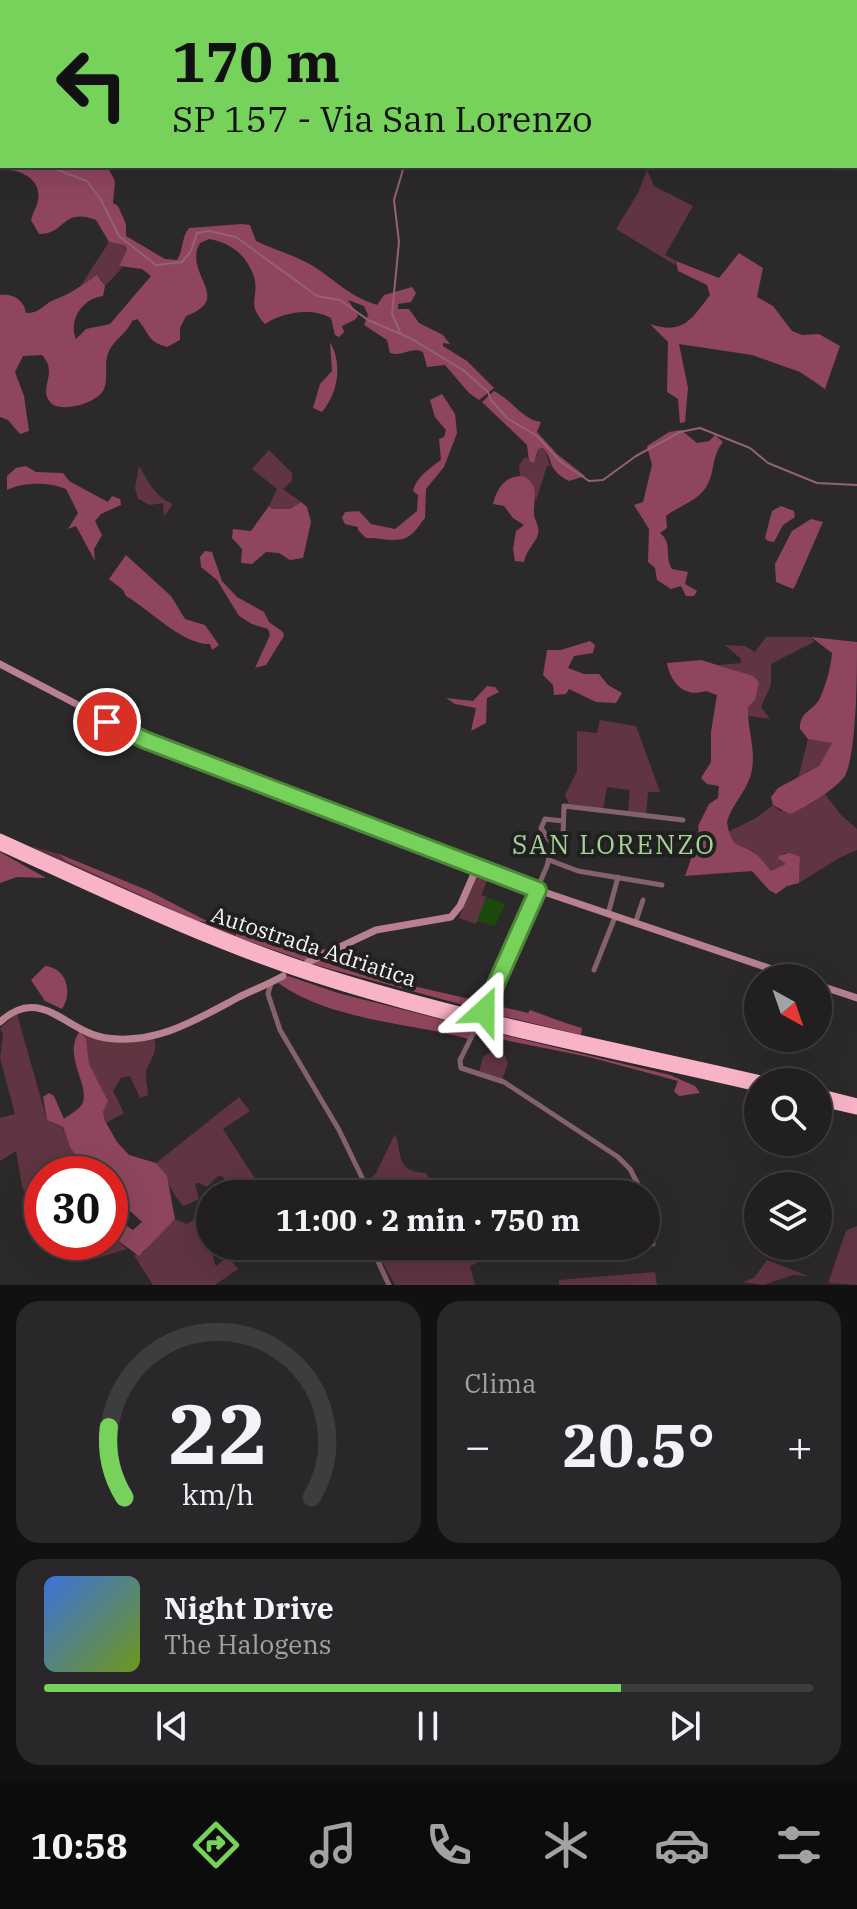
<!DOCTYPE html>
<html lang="it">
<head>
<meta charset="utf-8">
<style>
	body { margin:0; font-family:"IBM Plex Serif",serif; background:#292729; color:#f1f3f6; height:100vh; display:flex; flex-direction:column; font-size:30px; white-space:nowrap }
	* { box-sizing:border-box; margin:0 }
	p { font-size:26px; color:#a2a2a5 }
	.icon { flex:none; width:44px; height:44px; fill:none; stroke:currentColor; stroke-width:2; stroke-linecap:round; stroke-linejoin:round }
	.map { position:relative; height:1285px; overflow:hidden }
	.sheet { display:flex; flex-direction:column; gap:16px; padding:16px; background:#121112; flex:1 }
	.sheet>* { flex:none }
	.banner { position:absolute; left:0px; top:0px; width:858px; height:168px; box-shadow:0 8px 32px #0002,0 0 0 2px #3e3d3e; background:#76d25a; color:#111; overflow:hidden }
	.needle { width:52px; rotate:140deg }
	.tools { position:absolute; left:744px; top:964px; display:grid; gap:16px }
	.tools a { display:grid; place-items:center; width:88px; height:88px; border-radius:50%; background:#211f20; box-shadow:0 8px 32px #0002,0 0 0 2px #3e3d3e; font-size:40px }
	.speed { position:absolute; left:24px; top:1156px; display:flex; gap:16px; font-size:40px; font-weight:700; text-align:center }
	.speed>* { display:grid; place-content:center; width:104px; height:104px; border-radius:50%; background:#211f20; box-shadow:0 8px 32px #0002,0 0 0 2px #3e3d3e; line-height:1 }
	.speed .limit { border:12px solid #d22; background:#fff; color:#111 }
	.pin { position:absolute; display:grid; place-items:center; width:68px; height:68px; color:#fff; margin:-34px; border:4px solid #fff; border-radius:50%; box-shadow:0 2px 8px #0007 }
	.me { position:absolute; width:88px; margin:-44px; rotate:24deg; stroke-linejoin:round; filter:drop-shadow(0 0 6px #0008) }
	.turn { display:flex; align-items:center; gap:28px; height:168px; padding:0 40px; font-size:36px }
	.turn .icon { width:104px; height:104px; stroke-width:2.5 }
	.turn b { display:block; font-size:56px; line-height:68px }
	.big { font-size:60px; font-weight:700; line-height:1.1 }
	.sheet .card { flex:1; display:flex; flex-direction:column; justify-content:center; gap:12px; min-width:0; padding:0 28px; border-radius:24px; background:#292729 }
	.sheet .dial { align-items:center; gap:0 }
	.dial svg { height:208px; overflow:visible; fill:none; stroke:#3e3d3e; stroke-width:7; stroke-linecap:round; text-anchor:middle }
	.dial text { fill:#f1f3f6; stroke:none }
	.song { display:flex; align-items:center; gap:24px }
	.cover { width:96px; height:96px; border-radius:12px; background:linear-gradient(135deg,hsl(220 70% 55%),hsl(80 70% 35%)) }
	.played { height:8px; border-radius:4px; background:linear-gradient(90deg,#76d25a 75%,#3e3d3e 75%) }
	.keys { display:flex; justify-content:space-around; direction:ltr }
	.heat { display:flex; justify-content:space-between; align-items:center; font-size:44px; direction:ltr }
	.sheet .tiles { flex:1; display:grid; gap:16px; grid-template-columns:1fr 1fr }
	.card:last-child { grid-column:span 2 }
	.trip { position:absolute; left:196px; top:1180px; width:464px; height:80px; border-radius:40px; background:#211f20; box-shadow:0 8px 32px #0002,0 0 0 2px #3e3d3e; font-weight:700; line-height:80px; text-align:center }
	.dock { display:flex; height:128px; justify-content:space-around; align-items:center; background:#0d0c0d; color:#a2a2a5 }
	.dock .icon { width:56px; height:56px }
	.dock .selected { color:#76d25a }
	.dock b { font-size:36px; color:#f1f3f6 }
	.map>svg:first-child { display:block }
	.green { fill:#603441 }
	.forest { fill:#8f465d }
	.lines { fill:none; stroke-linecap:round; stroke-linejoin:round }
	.stream { stroke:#936273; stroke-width:2 }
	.building { fill:#1c490c }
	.street { stroke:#84626b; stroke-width:5 }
	.secondary { stroke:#b7818f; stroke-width:7 }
	.highway { stroke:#f8b4c6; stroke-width:9 }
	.route-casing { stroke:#4d883a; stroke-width:20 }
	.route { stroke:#76d25a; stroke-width:14 }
	.labels { text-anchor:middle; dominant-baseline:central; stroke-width:8; stroke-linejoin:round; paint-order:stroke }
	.street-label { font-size:22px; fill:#f6f4f4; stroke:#221f20 }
	.quarter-label { font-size:26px; letter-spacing:2px; fill:#a3d495; stroke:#221f20 }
</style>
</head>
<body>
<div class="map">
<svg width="857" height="1285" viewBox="0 0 857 1285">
	<rect width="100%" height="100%" fill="#2c292a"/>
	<!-- green -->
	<path class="green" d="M647 170 654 186 693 206 665 255 676 261 675 265 616 229 638 193Z
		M109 242 125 244 128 250 119 266 122 268 105 286 101 279 80 287Z
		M538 448 545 449 550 466H547L536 501 532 483 520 476 519 465 526 456 529 461 537 456Z
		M269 450 292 473V481L283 489 301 502 290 509H272L269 506 277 489 252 469Z
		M139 466C148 481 155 497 173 504L164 517 163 503 150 505 138 499 135 488Z
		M766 637H811L814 642 771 664V685L761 707 770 719 748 716V707L755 700 744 674 719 665 741 663V659L725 645 745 646 755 652Z
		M600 720 636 726 660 792H648L646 815 628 812 630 790 607 787 603 810 569 804 565 795 577 771V731L597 733Z
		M808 739 833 742 819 766 798 779Z
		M825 794 841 815 857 829V850L839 858 799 883 800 861 785 853 780 855 786 864 776 871H771C767 866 763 860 758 856 746 848 734 849 728 832L756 818 773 805 780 811 811 804Z
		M30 846 59 854 66 861 197 921H207L235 933 234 936 208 927Z
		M477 874 488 879 481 895 487 897 476 924 459 918Z
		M17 1014 47 1120 62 1127 71 1147 88 1174H42V1187L28 1200 22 1186 16 1151 0 1161V1118L15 1114 0 1058 3 1035 0 1028Z
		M84 1034 154 1039C159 1054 148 1060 146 1073 145 1080 148 1088 148 1095L140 1098 130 1076 121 1078 113 1091 124 1113 106 1123 103 1112 106 1097 89 1065Z
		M494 1050 504 1054 508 1063 502 1080 479 1072 483 1057Z
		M239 1097 250 1111 223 1129 265 1194H233L223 1177 218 1176 207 1187 199 1183 195 1184 199 1199 184 1206C170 1194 169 1177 156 1163Z
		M395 1134C403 1150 393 1172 426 1173L439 1194H371L367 1183 376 1173Z
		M199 1216H205C215 1231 209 1250 216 1266L228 1257 238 1269 215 1285H153L132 1252 135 1255 144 1252 148 1244 175 1219 187 1224Z
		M857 1226V1285L828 1283 846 1231Z
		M110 1235 127 1249 87 1261 89 1255 80 1242H110Z
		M373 1246H480L477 1263 470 1266 475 1285H395Z
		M767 1260 808 1276 793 1275 763 1285 743 1282 754 1278Z
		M655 1272 657 1285H559V1280Z"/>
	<!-- forest -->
	<path class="forest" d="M0 114 2 166H107L115 181 113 203 118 206 126 224V236L165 259 177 260C184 249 181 238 189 228L242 224 250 225 256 241C274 250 295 255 313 266 338 282 347 295 377 305L384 295 412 287 416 293 411 302 398 304V309H409L419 323 443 335 450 344 443 343V346L467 361 494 388 479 400 469 393 445 365 427 367 423 352C411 346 403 357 390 353L387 340 364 325 368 315 364 306 348 300 358 315 356 319 342 326 344 332 339 337 335 335 331 318C311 307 283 312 265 324 245 303 260 297 254 277 247 256 232 243 209 239L200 243C182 274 235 298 186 316L180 328V340L167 347C146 341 150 333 137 319L132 321C127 333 114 340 109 351 103 363 109 376 104 389 99 403 59 414 50 402 38 387 59 373 42 355L23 356 15 372 24 396 29 431 20 434 8 420 0 417V295C13 293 24 300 26 313 40 314 44 303 56 299 72 293 82 285 97 275L105 286 103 296C83 298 68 320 76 339L86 329 110 324 151 276 142 269 119 266 127 250 125 245 109 242 96 220C62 207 65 235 39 234L31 220C33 212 37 207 38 200 42 178 18 168 0 170Z
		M739 253 763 268 757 297 773 306 792 331 802 335 819 334 840 346 825 389 800 372 752 355 679 344 688 388 685 422 680 423 678 399 667 392 668 342 650 324C683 335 691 320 710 295L707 285 678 271 676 261 719 278Z
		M330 342C343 365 338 392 322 412L313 408 320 384 332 371Z
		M494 391C512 400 523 420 541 422L537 432 557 454 585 476 569 481C545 468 555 461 543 448L538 449 534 463 529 461 527 445 482 402Z
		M442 394 455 414 457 433 444 467 426 489 425 518C420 523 418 529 412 534 399 545 381 537 366 538L358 530V527L345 524 342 518 345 512 359 511 371 524 395 529 417 511 418 495 413 491C416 477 430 468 441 460L439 439 444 437 446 430 435 417 430 400Z
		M681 430 697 443 709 441 715 435 723 442C710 458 716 475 704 490 696 501 677 507 666 516L667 528 660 533C673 543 664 556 672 569L688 572 685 584 697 591 694 596H686L681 586 671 589 657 580 655 568 648 562 649 529 634 505 643 502 652 465 647 446 669 432Z
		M26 466 36 472 63 473 69 481 108 502 112 496 120 499 121 505 101 514 95 521 102 535 94 549 95 561 76 526 68 529 78 513 66 489C49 482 24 482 7 490V476L16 468Z
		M522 476C541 483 533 500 534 515 535 521 540 527 538 534 536 543 527 548 524 562L515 561 513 549 516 531 524 525 513 518 504 506 493 504C497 488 505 476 522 476Z
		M301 502 307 507 311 522 303 558 290 560 279 553 266 552 252 564 241 563 242 549 232 538 233 529 251 531 269 506 272 509H290Z
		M781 506 794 511 795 517 783 525 774 542 768 541 765 538 772 511Z
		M811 519 823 522 795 586 793 589 776 582 775 564 792 531Z
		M205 551 212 552 222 581 237 597 264 612 269 622 283 632 284 636 266 665 255 668 270 635 268 629 252 624 239 616 217 580 201 567 200 557Z
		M126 555 171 596 185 619 205 625 219 645 212 650 210 644C183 645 150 610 126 596L123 590 109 579Z
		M811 637 857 642C857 674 857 751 845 776 831 793 809 805 790 814L773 805 771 797 778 788 819 766 832 743 808 739 800 729C800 710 813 712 820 698 826 685 831 667 832 653Z
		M590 641 595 645 593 653 574 656 568 668 584 674H599L608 685 622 693 616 703 596 702 569 689 566 694 554 695 553 685 543 675 547 650H561Z
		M701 660 753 676 759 682 755 700 748 707C747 731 758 753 750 777 745 793 731 806 727 822 731 850 739 842 757 855 762 859 767 866 771 871L786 864 778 858 780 855 790 853 800 857 799 883 787 886 776 894 769 890 752 871 685 876 699 836 698 826 709 804 718 798 719 786 707 784 701 778 711 762V732L717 695 706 691C685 698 671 684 667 663Z
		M487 686 495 687 499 692 487 698 486 723 471 731 476 708 455 704 446 698 473 701Z
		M0 852 46 878 17 877 0 883Z
		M59 854 147 890 207 921H197L66 861Z
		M272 925 285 935 277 944 312 950 327 949 305 961 234 936 242 930 253 935Z
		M328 955 400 983 483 1002 488 998 482 1010 308 963Z
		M45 966C67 968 73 993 62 1009L45 1001 31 980Z
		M288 976 338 993 475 1028 469 1039C406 1022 333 1021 278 983Z
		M490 1004 528 1013 530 1010C549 1017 564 1023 582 1028L581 1035 486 1012Z
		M479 1029 670 1075 695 1086 700 1093 679 1096 674 1091 678 1081 589 1057 475 1034Z
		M80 1031 86 1039 89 1064 108 1101 103 1112 105 1121 117 1142 129 1155 156 1163 167 1176 175 1219 139 1256 110 1235V1220L114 1218 133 1230 142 1222 128 1209 110 1201V1174H88L70 1147 63 1127 47 1120 43 1097 49 1093 54 1096 64 1119C70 1114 81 1109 83 1102 89 1083 62 1055 80 1031Z"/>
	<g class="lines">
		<!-- stream -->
		<path class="stream" d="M0 134 2 133
			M47 166 87 181 101 200 119 236 156 265 182 262 191 251 197 233 209 231 236 237 317 296 340 300 368 320 410 338 463 370 488 392 491 400 507 418 537 436 561 462 589 481 603 480 636 456 680 432 700 428 750 448 768 463 817 483 857 485
			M401 334 392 314 399 242 394 200 404 166"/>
	</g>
	<!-- building -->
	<path class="building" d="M486 897 505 904 495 926 477 921Z"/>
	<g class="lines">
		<!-- street -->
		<path class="street" d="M553 849 563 837 564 806 683 820
			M549 860 578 871 662 885
			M608 914 618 877
			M635 924 643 900
			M594 970 615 917
			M271 983 268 994 280 1030 339 1130 370 1194
			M484 1011 547 866 552 844 541 828 545 819 563 821
			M476 1028 460 1060 461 1068 504 1082 618 1157 630 1169 643 1194
			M646 1203 653 1244
			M371 1246 389 1285"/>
		<!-- secondary -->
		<path class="secondary" d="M0 664 145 740 544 892 798 978
			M308 962 376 930 451 917 460 906 477 867
			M818 985 857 998
			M0 1022C41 984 66 1032 106 1038 156 1045 196 1020 239 997 253 990 269 984 283 976"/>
		<!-- highway -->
		<path class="highway" d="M0 838C105 885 208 935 318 971 465 1018 619 1047 770 1082
			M0 846C103 893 204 942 312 977 457 1024 609 1052 758 1087
			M818 1093 857 1103
			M818 1101 857 1110"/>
	</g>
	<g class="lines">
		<!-- route casing -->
		<g class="route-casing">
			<path id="route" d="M107 722 145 740 538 890 484 1011"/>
		</g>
		<!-- route -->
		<use href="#route" class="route"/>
	</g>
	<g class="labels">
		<!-- street labels -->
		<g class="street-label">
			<text transform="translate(314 946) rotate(18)">Autostrada Adriatica</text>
		</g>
		<!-- quarter labels -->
		<g class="quarter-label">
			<text x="614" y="844">SAN LORENZO</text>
		</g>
	</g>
</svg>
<div class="tools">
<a><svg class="needle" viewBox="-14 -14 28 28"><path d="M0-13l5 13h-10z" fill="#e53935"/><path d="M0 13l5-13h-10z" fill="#a2a2a5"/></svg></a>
<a><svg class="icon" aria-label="search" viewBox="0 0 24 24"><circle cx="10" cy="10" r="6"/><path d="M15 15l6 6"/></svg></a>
<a><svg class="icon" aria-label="layers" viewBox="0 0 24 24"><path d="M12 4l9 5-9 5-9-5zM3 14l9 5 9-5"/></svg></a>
</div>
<div class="speed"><div class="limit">30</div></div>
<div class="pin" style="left:107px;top:722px;background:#d93025"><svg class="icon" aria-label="arrive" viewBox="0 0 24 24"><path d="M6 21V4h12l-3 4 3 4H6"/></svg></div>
<svg class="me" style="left:484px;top:1011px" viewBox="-20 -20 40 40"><path d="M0-17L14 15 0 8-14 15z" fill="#76d25a" stroke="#fff" stroke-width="4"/></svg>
<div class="trip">11:00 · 2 min · 750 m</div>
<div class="banner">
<div class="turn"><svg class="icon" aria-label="left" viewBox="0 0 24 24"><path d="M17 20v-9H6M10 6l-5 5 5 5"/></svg><div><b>170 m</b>SP 157 - Via San Lorenzo</div></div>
</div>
</div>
<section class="sheet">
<div class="tiles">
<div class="card dial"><svg viewBox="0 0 100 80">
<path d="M14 69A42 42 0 1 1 86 69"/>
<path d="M14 69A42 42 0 0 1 8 42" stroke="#76d25a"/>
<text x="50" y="56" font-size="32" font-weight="700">22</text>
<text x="50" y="72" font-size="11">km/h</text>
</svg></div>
<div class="card"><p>Clima</p>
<div class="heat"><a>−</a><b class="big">20.5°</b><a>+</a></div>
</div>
<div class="card">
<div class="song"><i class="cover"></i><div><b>Night Drive</b><p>The Halogens</p></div></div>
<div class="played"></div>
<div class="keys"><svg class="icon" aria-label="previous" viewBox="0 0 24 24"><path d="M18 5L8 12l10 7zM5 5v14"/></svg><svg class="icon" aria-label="pause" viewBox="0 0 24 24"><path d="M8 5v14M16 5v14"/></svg><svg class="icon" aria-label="next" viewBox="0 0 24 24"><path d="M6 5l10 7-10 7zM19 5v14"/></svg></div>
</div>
</div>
</section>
<nav class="dock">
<b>10:58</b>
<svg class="icon selected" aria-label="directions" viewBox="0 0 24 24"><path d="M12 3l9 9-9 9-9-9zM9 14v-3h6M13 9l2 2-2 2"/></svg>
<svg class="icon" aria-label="music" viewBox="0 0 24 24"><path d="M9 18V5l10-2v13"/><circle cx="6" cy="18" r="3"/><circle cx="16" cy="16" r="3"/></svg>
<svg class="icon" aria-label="phone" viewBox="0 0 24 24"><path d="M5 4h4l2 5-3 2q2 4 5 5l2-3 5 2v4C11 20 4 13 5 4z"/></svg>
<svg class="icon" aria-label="climate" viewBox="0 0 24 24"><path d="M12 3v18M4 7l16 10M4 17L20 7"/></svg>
<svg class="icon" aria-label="car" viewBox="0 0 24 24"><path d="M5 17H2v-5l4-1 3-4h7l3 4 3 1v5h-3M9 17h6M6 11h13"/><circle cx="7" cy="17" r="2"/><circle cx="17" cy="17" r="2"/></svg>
<svg class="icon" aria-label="filters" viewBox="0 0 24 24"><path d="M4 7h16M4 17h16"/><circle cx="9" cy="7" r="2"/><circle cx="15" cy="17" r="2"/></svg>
</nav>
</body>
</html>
